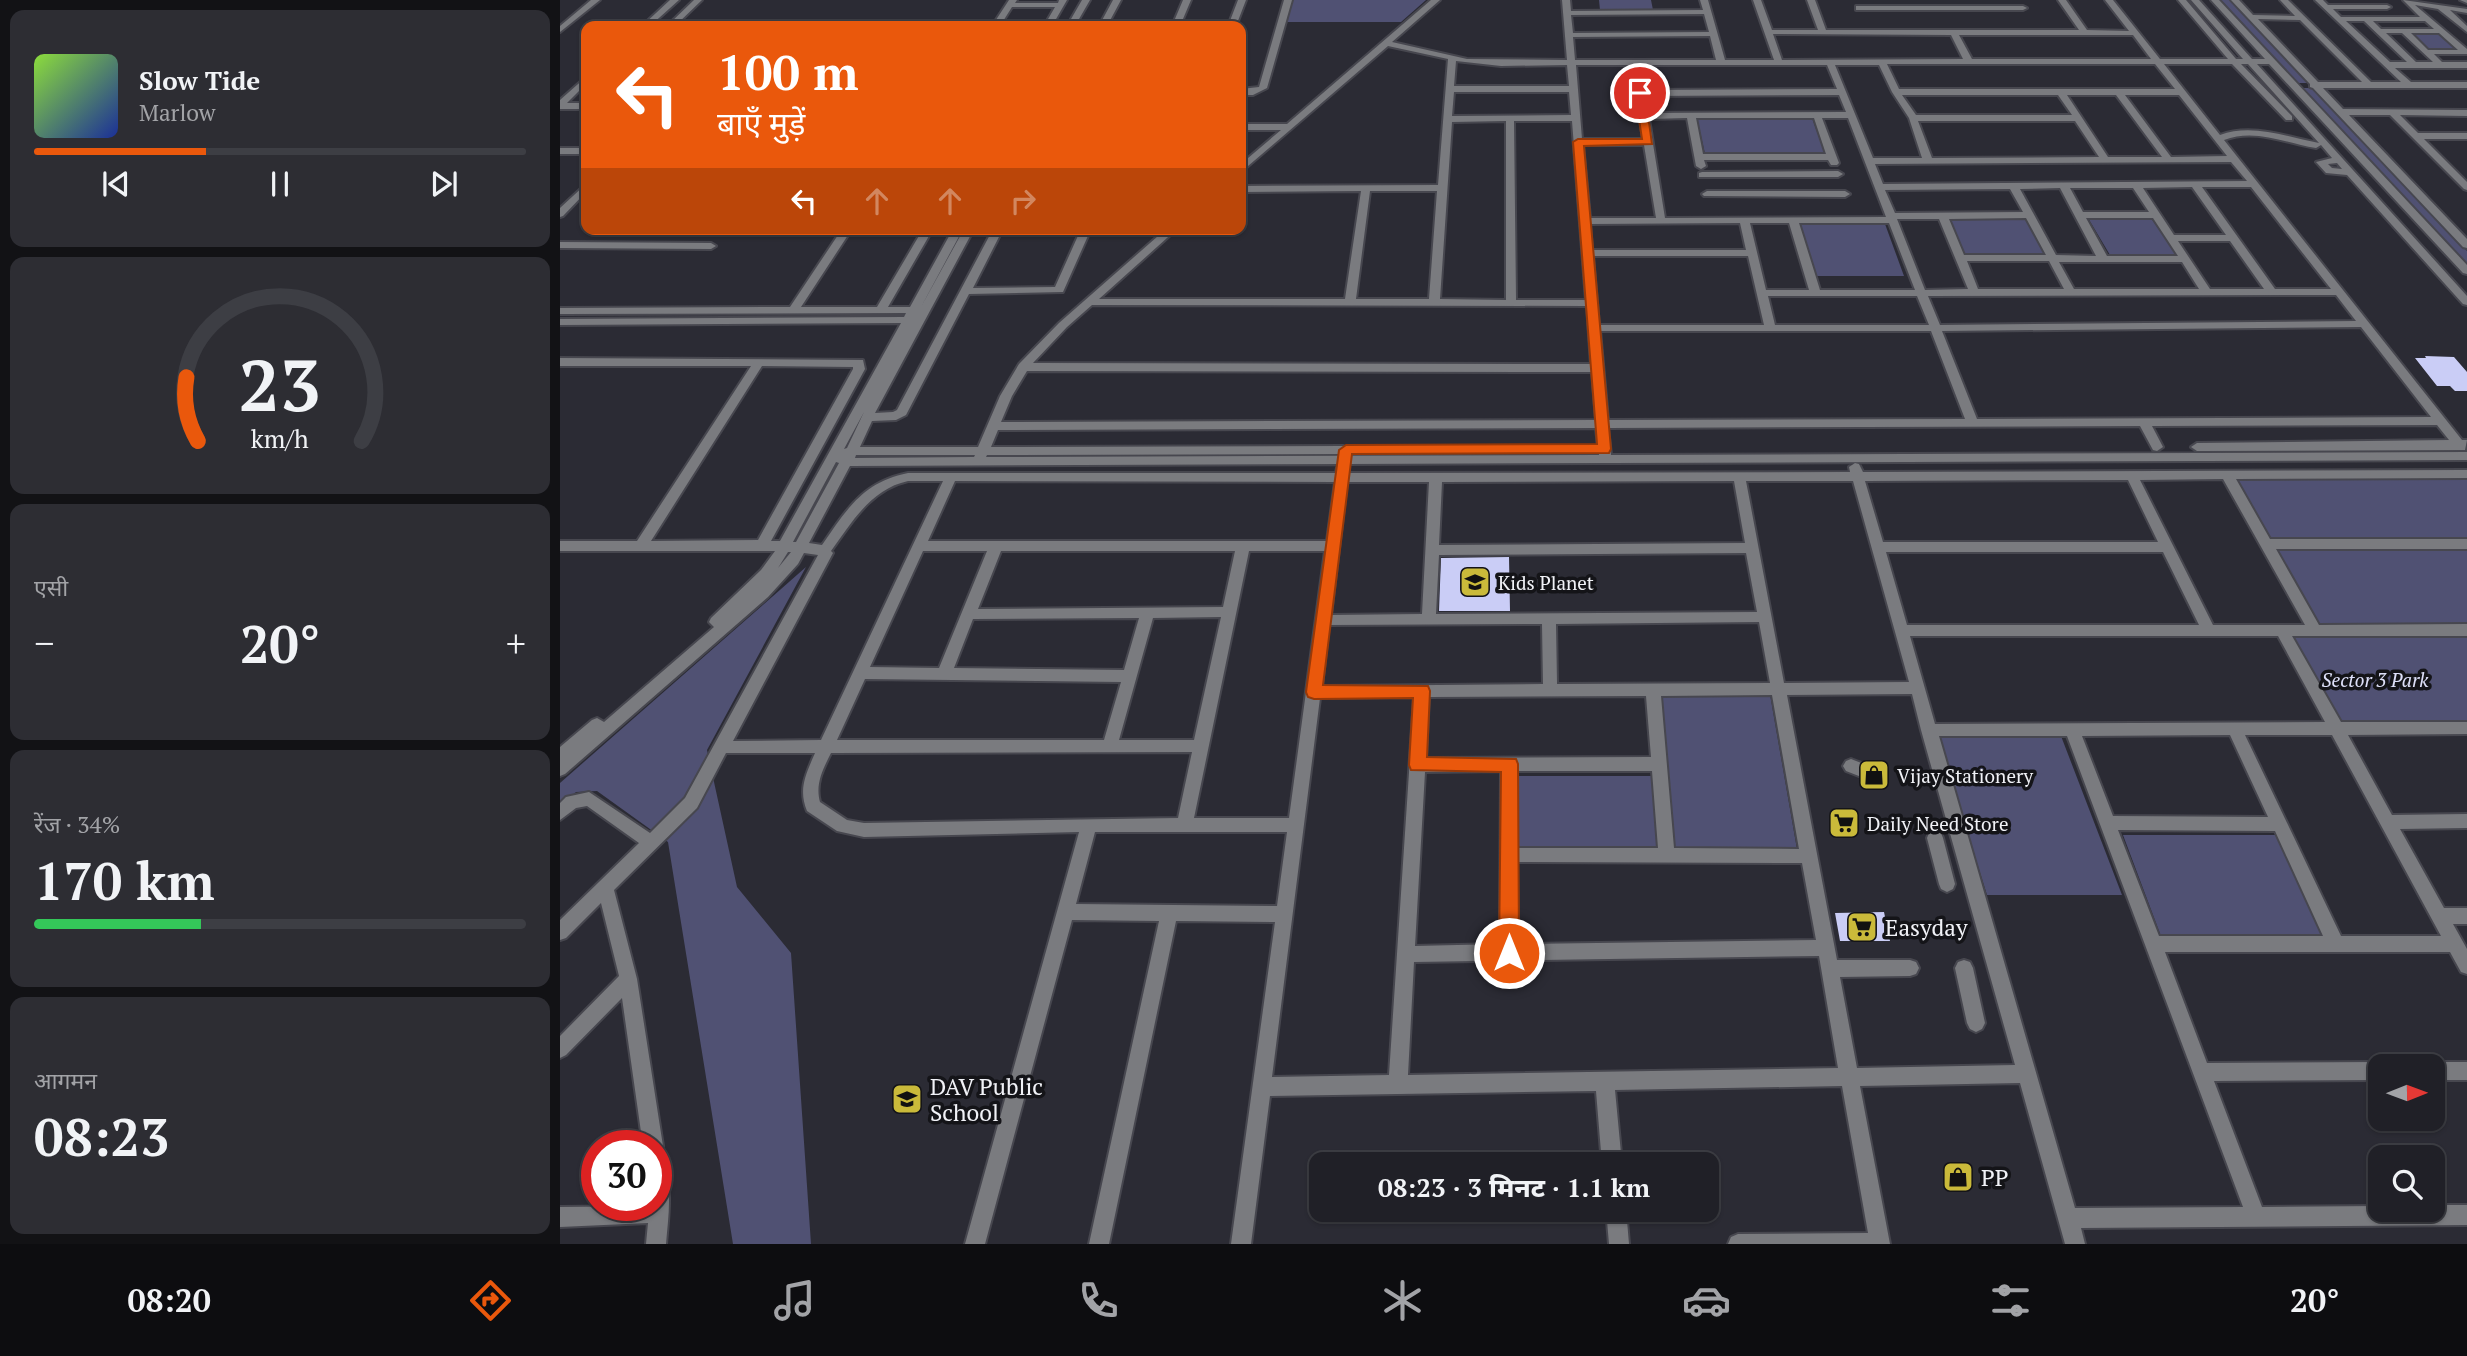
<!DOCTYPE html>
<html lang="hi">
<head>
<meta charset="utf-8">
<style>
	body { margin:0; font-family:"PT Serif","Noto Sans Devanagari",serif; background:#2d2d33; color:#f1f3f6; height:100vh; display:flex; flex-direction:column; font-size:26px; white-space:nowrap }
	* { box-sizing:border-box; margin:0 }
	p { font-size:23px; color:#a2a3a7 }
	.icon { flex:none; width:38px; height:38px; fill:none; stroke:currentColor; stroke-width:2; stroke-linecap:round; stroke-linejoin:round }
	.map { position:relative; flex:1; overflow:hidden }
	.panel { display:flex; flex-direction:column; gap:10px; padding:10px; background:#121215; width:560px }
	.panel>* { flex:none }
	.banner { position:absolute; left:21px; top:21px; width:665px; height:214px; border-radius:14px; box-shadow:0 2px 5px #0004,0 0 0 2px #3d3e44; background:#ea580c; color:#fff; overflow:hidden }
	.needle { width:46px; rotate:89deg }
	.buttons { position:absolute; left:1808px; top:1054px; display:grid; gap:14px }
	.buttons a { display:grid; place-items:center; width:77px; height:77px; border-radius:14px; background:#202027; box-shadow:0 2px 5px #0004,0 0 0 2px #3d3e44; font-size:35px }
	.speed { position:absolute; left:21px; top:1130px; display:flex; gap:14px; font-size:35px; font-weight:700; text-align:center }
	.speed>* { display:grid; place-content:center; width:91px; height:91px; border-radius:50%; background:#202027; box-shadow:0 2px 5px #0004,0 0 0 2px #3d3e44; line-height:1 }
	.speed .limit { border:10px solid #d22; background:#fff; color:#111 }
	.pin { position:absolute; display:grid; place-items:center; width:60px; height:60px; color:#fff; margin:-30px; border:4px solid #fff; border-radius:50%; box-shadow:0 2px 7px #0007 }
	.me { position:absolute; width:77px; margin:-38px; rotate:0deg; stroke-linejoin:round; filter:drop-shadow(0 0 5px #0008) }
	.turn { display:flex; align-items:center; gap:24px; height:147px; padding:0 21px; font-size:32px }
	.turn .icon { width:91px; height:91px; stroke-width:2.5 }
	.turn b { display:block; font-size:49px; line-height:60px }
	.lanes { display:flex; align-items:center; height:66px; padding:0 21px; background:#0003; justify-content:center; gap:35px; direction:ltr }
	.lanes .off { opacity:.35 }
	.big { font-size:52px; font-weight:800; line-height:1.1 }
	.panel .widget { flex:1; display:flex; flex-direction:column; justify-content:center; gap:10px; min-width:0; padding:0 24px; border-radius:14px; background:#2d2d33 }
	.panel .dial { align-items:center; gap:0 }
	.dial svg { height:182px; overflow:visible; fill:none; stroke:#3d3e44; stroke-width:7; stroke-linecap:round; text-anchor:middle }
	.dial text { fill:#f1f3f6; stroke:none }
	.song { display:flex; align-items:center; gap:21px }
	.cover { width:84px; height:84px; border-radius:10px; background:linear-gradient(135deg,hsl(90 70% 55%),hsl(230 70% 35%)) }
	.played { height:7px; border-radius:4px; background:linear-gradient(90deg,#ea580c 35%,#3d3e44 35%) }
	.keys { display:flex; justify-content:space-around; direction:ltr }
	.heat { display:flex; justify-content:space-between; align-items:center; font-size:38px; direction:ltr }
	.charge { height:10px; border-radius:5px; background:linear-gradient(90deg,#34c759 34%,#3d3e44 0) }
	.trip { position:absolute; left:749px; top:1152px; width:410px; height:70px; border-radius:14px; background:#202027; box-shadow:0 2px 5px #0004,0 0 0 2px #3d3e44; font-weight:800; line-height:70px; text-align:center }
	.tab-bar { display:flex; height:112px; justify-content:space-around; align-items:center; background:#0d0d10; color:#a2a3a7 }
	.tab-bar .icon { width:49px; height:49px }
	.tab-bar .selected { color:#ea580c }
	.tab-bar b { font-size:32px; color:#f1f3f6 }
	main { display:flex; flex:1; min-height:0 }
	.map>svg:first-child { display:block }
	.green { fill:#505173 }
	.building { fill:#cacdf6 }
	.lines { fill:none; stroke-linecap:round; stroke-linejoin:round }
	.minor-casing { stroke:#47474f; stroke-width:4 }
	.minor { fill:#7a7b7f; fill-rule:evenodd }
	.route { fill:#ea580c; stroke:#983908; stroke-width:2 }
	.labels { text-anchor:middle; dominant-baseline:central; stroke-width:7; stroke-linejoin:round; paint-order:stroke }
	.poi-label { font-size:19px; fill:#f1f2f7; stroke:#141418; text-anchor:start }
	.park-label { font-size:19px; font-style:italic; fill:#dee0f9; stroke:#141418 }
	.near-poi-label { font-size:23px; fill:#f1f2f7; stroke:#141418; text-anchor:start }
</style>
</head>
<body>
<main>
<section class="panel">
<div class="widget">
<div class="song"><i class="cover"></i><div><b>Slow Tide</b><p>Marlow</p></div></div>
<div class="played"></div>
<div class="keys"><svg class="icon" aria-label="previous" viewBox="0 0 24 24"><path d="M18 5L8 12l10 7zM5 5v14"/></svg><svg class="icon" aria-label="pause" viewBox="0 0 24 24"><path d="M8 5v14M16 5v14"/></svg><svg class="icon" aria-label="next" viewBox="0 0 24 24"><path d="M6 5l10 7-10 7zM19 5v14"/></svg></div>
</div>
<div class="widget dial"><svg viewBox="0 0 100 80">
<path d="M14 69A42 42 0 1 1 86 69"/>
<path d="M14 69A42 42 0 0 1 9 41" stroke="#ea580c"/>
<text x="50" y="56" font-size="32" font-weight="700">23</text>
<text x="50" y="72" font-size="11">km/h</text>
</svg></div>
<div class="widget"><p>एसी</p>
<div class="heat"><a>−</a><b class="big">20°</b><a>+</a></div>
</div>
<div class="widget"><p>रेंज · 34%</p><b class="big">170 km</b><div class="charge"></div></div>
<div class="widget"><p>आगमन</p><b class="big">08:23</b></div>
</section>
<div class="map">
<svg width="1907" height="1244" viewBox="0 0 1907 1244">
	<rect width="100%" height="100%" fill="#2b2b34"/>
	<!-- green -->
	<path class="green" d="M733 0H866L841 22H726Z
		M1039 0H1091L1093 10H1040Z
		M1661 0H1671L1749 83H1738Z
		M1848 32H1877L1899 50H1869Z
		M1743 88H1754L1907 251V264Z
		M1137 118H1252L1265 154H1145Z
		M1528 218H1591L1616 254 1550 255Z
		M1390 219H1467L1486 255 1405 254Z
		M1239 224H1325L1344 276H1254Z
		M1907 474V728H1776L1722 630H1754L1667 475Z
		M246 567 147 750 177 887 231 953 251 1244H173L108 842 37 791 16 792 0 806V783Z
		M1210 694 1237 849 1113 848 1099 696Z
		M1501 736 1562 895H1427L1378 738Z
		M955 776H1095L1102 853H956Z
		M1563 835H1716L1765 939H1602Z"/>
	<!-- building -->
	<path class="building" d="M1865 356 1894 357 1907 372V391H1895L1890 386H1877L1855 358H1866Z
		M949 557 950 611H879L881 558Z
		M1324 912 1330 941H1280L1275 913Z"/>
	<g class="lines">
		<!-- minor casing -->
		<g class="minor-casing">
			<path id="minor" d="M31 0H40L0 32V26Z
				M110 0H119L90 26H82Z
				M134 0H142L115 26H107Z
				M449 0H457L455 3H498L499 0H507L492 26H484L495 7H452L440 26H432Z
				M522 0H530L515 26H507Z
				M553 0H561L547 26H539Z
				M623 0H631L620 26H612Z
				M678 0H686L676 26H668Z
				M724 0H732L707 88 693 95H681V89L699 87Z
				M871 0H880L832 42 907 59 1007 60 1002 0H1010L1011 11 1143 10 1140 0H1148L1165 60H1214L1193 0H1201L1212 30H1258L1247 0H1255L1266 30H1519L1498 0H1506L1527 30 1569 31 1545 0H1553L1600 59H1668L1618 0H1626L1676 59H1683L1631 0H1639L1692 59H1705L1651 0H1659L1907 265V274L1903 273 1709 64H1697L1907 296V305L1903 304 1787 175 1766 173 1756 162 1772 158 1761 145 1756 148C1725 143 1695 128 1664 140L1902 440H1907L1905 450 1637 451 1631 447 1637 443 1889 440 1877 425 1592 426 1603 447 1597 451 1593 450 1580 426 1048 428 1051 455 1907 452V460L785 464 789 468V473L1290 472 1289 467 1295 463 1299 464 1303 472 1907 470V478L1676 479 1710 539H1907V549H1716L1759 625 1907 624V636H1732L1781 722H1907V734L1788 735 1832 815 1907 814V828L1840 829 1884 908H1907V924H1893L1907 949V974L1901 972 1890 952H1605L1647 1063 1820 1062 1827 1066H1820V1080L1654 1081 1702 1207 1820 1206V1209H1872V1205H1907V1225L1521 1228 1525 1244H1505L1460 1083 1300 1086 1330 1244H1168L1171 1237 1178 1234 1308 1233 1282 1086 1055 1090 1062 1164H1042L1036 1091 710 1096 691 1244H671L715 922 616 921 549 1244H529L599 921 512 920 425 1244H405L519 832 304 837 277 831 247 811C238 789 246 774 255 753H166L137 808 54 890 77 979 103 1146 100 1153 96 1154V1146H83L62 998 6 1055 0 1058V1036L59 976 41 903 6 938 0 940V920L79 843 27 806 16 808 0 820V803L6 797 29 792 90 833 125 798 258 555 244 553 238 564 208 597 5 774 0 776V747L32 720 37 718 44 722 154 627 149 622 151 618 201 570 215 551H0V541H77L191 366H0V358L303 360 305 369 211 541H220L341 323 0 325V319L344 317 346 313 0 314V308L230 307 282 229H292L241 307H317L363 229H373L328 307H350L393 229H403L361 307 404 229H414L315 413 333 412 337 410 433 229H443L413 288 495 287 521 229H531L503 292 409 294 346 415 336 420 312 421 300 447H418L440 396 459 364 499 323 606 229H617L539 299H785L801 191 681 192V186L878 185 888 59 828 46 681 172V164L721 130H681V124H727ZM1144 14 1149 32 1013 33 1011 15ZM1213 34 1391 35 1403 59 1222 60ZM1399 35H1573L1591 59H1412ZM1150 36 1156 60H1015L1013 37ZM896 61 941 66 1007 65 1009 86H894ZM1327 64H1595L1615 89H1339ZM1604 64H1672L1726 120H1732V116L1681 64H1688L1759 143C1727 137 1692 123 1660 135ZM1016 65H1071L1083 139H1022ZM1080 65H1267L1277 89 1084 90ZM1275 65H1319L1332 92 1349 118 1362 158H1313ZM894 92H1009L1011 115 892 116ZM1279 95 1286 112 1088 113 1085 96ZM1342 95H1498L1512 115H1356ZM1507 95H1556L1602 157H1548ZM1565 95H1619L1667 156 1611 157ZM1127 118 1136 166 1141 169 1146 166 1144 160H1268L1271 165H1277L1279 163 1262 118H1288L1326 217 1105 218 1089 119ZM1136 118H1254L1266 154H1143ZM946 121V300L880 299 892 122ZM954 121H1012L1026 300H956ZM1358 121H1515L1539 157 1372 158ZM1023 145H1084L1096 218H1030ZM1671 162 1687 181 1323 184 1315 164ZM1777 163 1782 169 1772 168 1768 164ZM1632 187 1666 235H1614L1583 188ZM1642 187H1691L1771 289H1715ZM1500 188 1536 256 1496 255 1460 189ZM1510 188H1573L1589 212H1523ZM1450 189 1463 212 1335 213 1325 190ZM810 191H877L869 299H796ZM1466 218 1486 255H1404L1389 219ZM1526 218H1593L1618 256H1547ZM1337 219H1379L1408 289 1365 290ZM1180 223 1186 250H1032L1030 224ZM1190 223H1229L1249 290H1206ZM1239 223H1329L1355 290H1260ZM1618 241H1670L1704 289H1650ZM1033 256H1188L1204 325H1039ZM1407 261H1489L1504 289H1418ZM1499 262H1622L1639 289H1514ZM1776 295 1796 321 1380 325 1368 296ZM1208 296H1357L1369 325H1215ZM532 305 1027 306 1031 364 473 363 507 327ZM1801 327 1871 417 1417 419 1382 331ZM1040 331H1371L1405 419 1048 420ZM202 366 293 367V369L198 540 91 541ZM467 371 1032 372 1036 420 441 422 452 396ZM304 412 287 448 284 449ZM1036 428 1039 455 426 457 427 455 783 454 789 450 783 446 431 447 438 430ZM296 455H415L414 457 295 458ZM276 462 279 463 236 542H233ZM781 464 777 468 776 473H348C303 482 287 509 262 545L249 543 290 466ZM1663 479 1745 625H1653L1580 480ZM1568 480 1598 542H1323L1305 481ZM348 481H383L261 740 173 741 273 553 271 551C292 522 311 489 348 481ZM395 481 775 482 767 541H368ZM1174 481 1185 543 879 545 882 482ZM1186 481H1293L1349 682 1224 683ZM787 482H869L862 614 771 615ZM363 551H427L379 668 310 667ZM441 551H675L663 607 418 609ZM689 551H765L729 818H634ZM228 552H231L218 568ZM1326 552H1603L1639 625H1347ZM1186 553 1197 612 876 614 879 555ZM661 617 634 740H559L593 618ZM579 618 564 670 394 668 413 619ZM1199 622 1210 683 997 684 996 624ZM982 624 983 684 762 686 769 625ZM1350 636H1718L1765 722 1375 724ZM305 679 561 682 544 740H277ZM1352 694 1361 730 1455 1065 1297 1068 1280 977 1350 976 1356 974 1359 968 1356 962 1350 960H1277L1227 695ZM1212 695 1239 849 1114 848 1101 696ZM1086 696 1091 757 866 758 869 697ZM854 697 829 1075 712 1077 760 698ZM1670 735 1708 817 1553 816 1522 736ZM1685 735H1772L1881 936H1781ZM1379 736H1507L1683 1207 1515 1208ZM632 752 618 818 304 823 287 820 260 802C255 784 263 769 271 753ZM941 771 940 944 855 946 865 772ZM957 771H1092L1098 848H957ZM1558 830 1715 831 1763 936H1599ZM535 832H727L717 906 516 904ZM957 862 1242 863 1256 940 958 944ZM1259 956 1278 1068 848 1075 854 962Z
				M1671 0H1679L1693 15 1735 16 1720 0H1728L1811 82H1841L1755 0H1763L1768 5H1827L1831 7 1827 9H1773L1781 17H1860L1843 0 1907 9V13L1890 10 1907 26V32L1878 9 1855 5 1907 49V54H1874L1882 62H1907V68H1835L1851 82H1907V88H1763L1783 109 1907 110V116L1840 115 1858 133H1907V139H1864L1907 182V190L1904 189 1830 115H1789L1907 239V248L1903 247 1753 88 1750 87V84ZM1698 19 1740 20 1802 82H1758ZM1786 21H1804L1847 62H1830ZM1813 21H1865L1874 29H1821ZM1826 33H1842L1873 62H1856ZM1851 33H1879L1898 50H1868Z
				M1900 0H1907V3Z
				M1299 6H1463L1467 8 1463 10H1296V6Z
				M26 77V84L7 103H26V109H0V100Z
				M0 148H26V154H0Z
				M1142 172 1278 171 1283 174 1278 177H1139V173Z
				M26 184V192L3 216 0 217V208Z
				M1147 191H1285L1290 194 1285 197 1144 196 1142 194Z
				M0 242 151 243 156 246 151 249 0 248Z
				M1291 759 1309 766 1312 771 1309 776 1304 778 1286 771 1283 766 1286 761Z
				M1375 831 1381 833 1383 838 1395 884 1393 889 1387 892 1381 889 1379 884 1367 838 1369 833Z
				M1404 960 1410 962 1413 968 1425 1023 1422 1029 1416 1032 1410 1029 1407 1023 1395 968 1398 962Z
				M1872 1062H1907V1080H1872V1066H1865Z
				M96 1162 103 1165C113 1188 108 1219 106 1244H86L88 1223 0 1227V1207L96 1206Z
				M1046 1209H1066L1069 1244H1049Z"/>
		</g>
		<!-- minor -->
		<use href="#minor" class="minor"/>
	</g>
	<!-- route -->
	<path class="route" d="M1080 90 1085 93 1092 144 1024 146 1051 449 1049 453 792 454 763 685 868 686 870 691 867 757 956 759 958 764 959 953 956 959 949 962 942 959 939 953 941 772 851 770 849 765 853 698 754 699 748 697 746 692 779 450 786 445 1037 444 1013 142 1018 139H1082L1075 93Z"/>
	<!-- icons -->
	<defs>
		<g id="school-square" transform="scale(1.575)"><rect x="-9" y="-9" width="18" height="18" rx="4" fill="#caba3a" stroke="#141418"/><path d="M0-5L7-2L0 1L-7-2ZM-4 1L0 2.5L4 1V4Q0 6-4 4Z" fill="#111"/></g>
		<g id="shop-square" transform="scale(1.575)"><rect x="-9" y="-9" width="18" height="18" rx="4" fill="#caba3a" stroke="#141418"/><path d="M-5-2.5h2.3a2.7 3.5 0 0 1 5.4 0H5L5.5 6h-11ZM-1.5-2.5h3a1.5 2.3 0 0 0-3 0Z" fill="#111"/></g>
		<g id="supermarket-square" transform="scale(1.575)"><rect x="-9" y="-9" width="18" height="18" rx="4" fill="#caba3a" stroke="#141418"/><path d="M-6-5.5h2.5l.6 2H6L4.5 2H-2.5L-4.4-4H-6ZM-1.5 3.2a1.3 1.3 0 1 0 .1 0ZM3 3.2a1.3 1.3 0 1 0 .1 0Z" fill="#111"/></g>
	</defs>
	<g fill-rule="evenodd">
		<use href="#school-square" x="915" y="582"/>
		<use href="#shop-square" x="1314" y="775"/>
		<use href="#supermarket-square" x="1284" y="823"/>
		<use href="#supermarket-square" x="1302" y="927"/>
		<use href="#school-square" x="347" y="1099"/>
		<use href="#shop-square" x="1398" y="1177"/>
	</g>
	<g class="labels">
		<!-- poi labels -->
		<g class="poi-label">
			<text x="938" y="582">Kids Planet</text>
			<text x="1337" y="775">Vijay Stationery</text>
			<text x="1307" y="823">Daily Need Store</text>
		</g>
		<!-- park labels -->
		<g class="park-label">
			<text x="1815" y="679">Sector 3 Park</text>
		</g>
		<!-- near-poi labels -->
		<g class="near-poi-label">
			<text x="1325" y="927">Easyday</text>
			<text x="370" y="1086">DAV Public<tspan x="370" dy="26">School</tspan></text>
			<text x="1421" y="1177">PP</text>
		</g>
	</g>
</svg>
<div class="buttons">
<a><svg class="needle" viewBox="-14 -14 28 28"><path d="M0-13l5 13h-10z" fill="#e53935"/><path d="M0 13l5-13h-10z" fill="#a2a3a7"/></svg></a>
<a><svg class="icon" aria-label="search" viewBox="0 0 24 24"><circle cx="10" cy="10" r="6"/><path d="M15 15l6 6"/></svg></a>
</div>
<div class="speed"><div class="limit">30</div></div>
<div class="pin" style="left:1080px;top:93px;background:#d93025"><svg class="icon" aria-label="arrive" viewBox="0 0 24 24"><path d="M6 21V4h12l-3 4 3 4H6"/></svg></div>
<svg class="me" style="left:949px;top:953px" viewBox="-20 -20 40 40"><circle r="17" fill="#ea580c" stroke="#fff" stroke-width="3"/><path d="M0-11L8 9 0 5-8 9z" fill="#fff"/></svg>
<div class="trip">08:23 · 3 मिनट · 1.1 km</div>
<div class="banner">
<div class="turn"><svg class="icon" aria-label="left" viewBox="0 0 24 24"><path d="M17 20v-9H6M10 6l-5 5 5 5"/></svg><div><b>100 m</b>बाएँ मुड़ें</div></div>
<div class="lanes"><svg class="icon" aria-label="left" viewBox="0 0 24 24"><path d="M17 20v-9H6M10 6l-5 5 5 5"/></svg><svg class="icon off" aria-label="ahead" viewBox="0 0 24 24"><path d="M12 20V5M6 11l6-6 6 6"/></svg><svg class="icon off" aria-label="ahead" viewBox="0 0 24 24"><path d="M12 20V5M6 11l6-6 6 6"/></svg><svg class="icon off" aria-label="right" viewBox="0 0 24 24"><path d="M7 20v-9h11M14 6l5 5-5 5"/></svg></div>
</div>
</div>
</main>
<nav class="tab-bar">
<b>08:20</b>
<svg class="icon selected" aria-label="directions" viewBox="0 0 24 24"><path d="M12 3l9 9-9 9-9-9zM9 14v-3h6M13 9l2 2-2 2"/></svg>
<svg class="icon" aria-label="music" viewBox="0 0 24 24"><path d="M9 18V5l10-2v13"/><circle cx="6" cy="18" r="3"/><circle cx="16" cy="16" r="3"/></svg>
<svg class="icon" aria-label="phone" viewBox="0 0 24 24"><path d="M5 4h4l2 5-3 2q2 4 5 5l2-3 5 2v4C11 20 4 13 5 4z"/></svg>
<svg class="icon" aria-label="climate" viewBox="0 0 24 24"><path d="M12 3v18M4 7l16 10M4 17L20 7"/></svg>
<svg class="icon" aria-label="car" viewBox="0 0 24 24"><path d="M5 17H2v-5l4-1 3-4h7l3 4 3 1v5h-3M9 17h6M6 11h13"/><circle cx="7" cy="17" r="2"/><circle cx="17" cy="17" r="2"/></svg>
<svg class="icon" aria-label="filters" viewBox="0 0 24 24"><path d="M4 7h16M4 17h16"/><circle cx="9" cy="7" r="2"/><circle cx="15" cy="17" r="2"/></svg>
<b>20°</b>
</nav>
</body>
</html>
